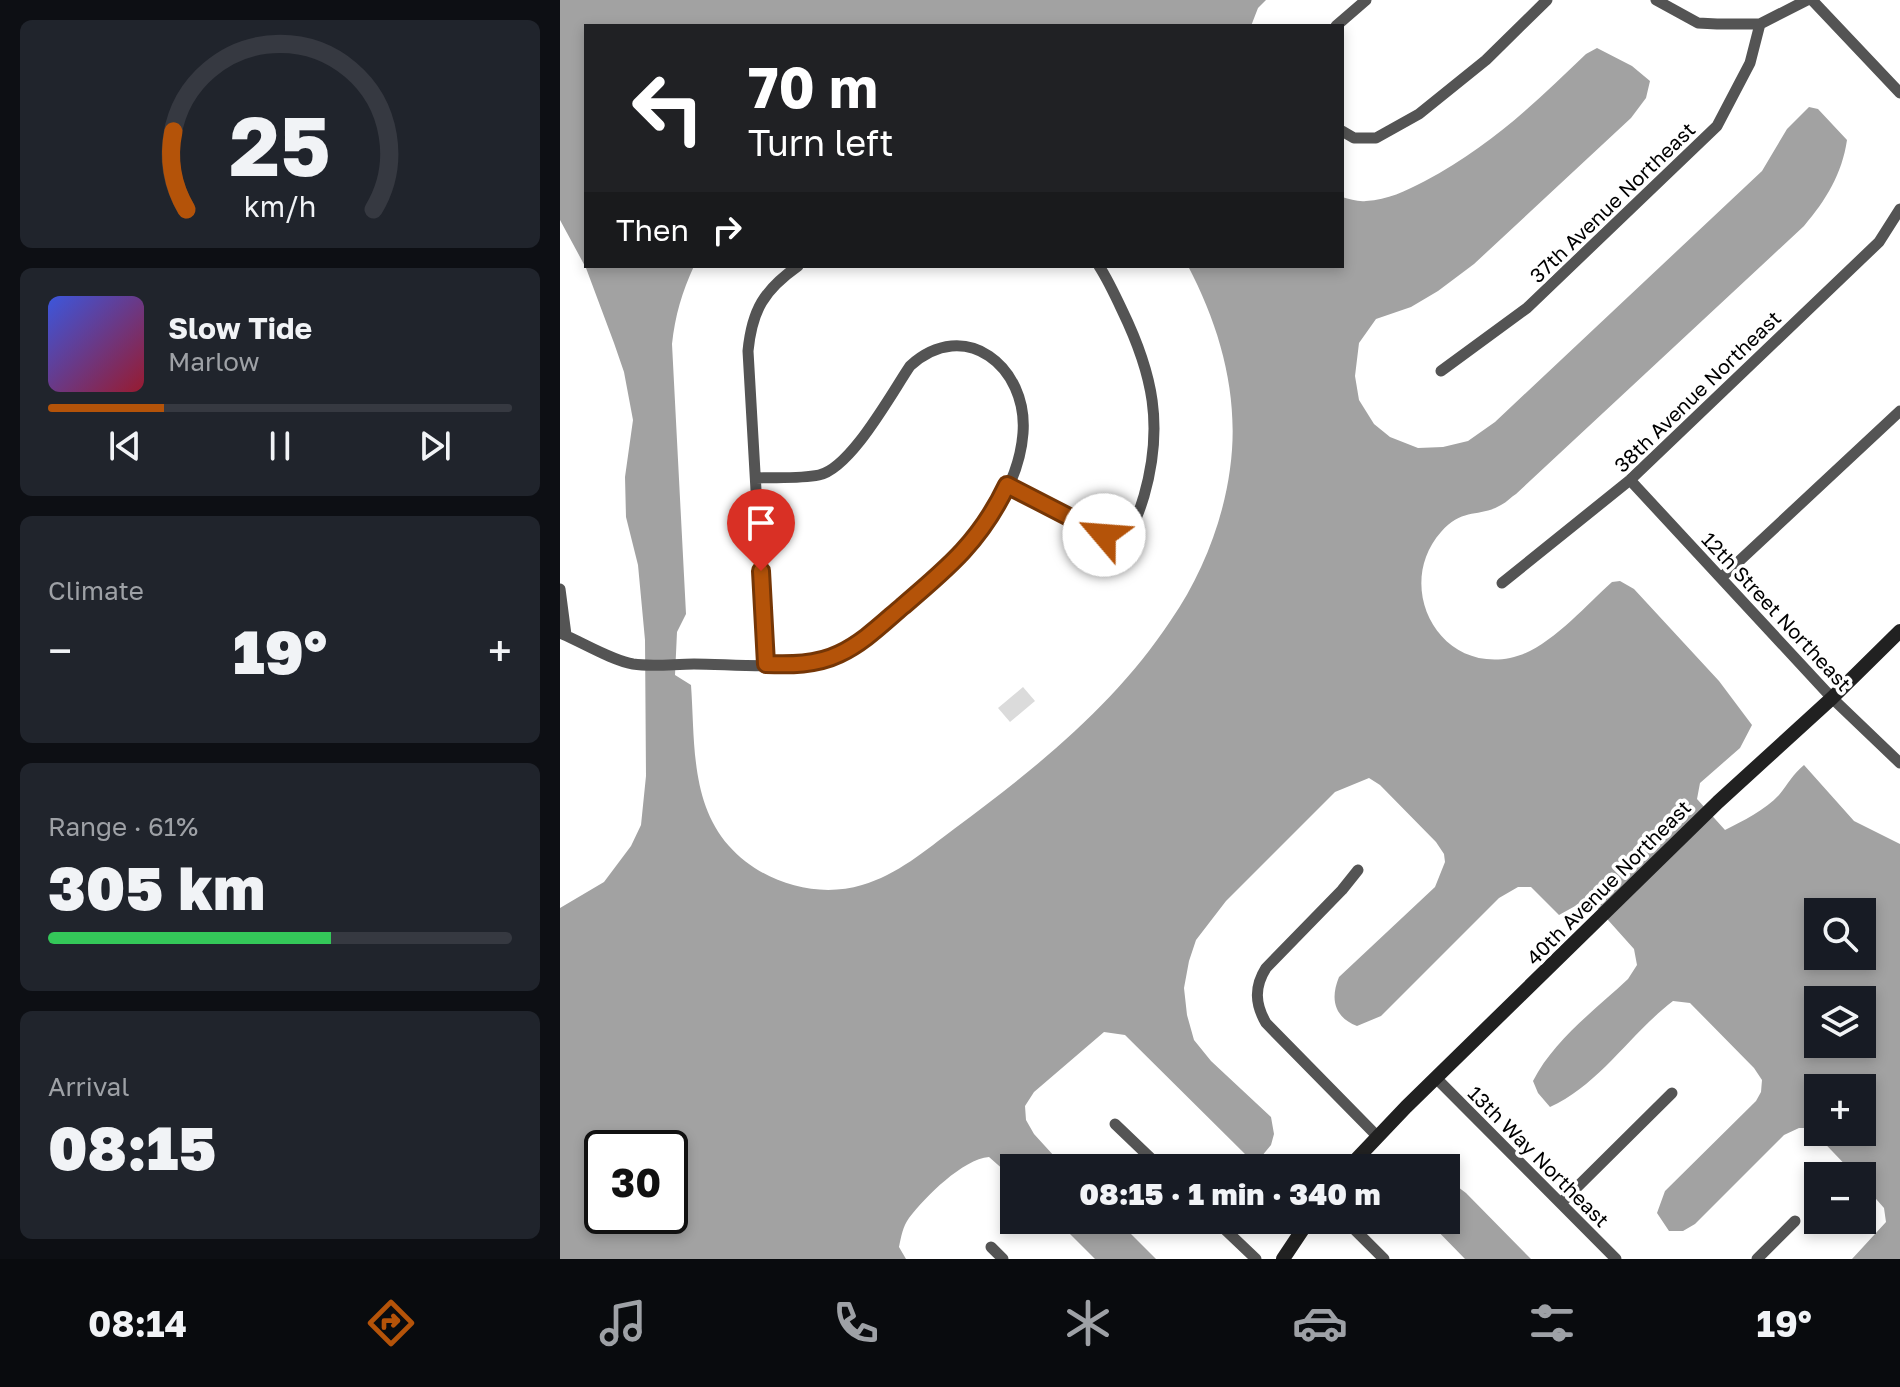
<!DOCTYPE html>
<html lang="en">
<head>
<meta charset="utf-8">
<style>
	body { margin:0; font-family:"Golos Text",sans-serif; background:#20242c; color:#f1f3f6; height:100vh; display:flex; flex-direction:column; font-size:30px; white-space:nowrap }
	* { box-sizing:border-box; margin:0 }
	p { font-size:26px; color:#9ea1a6 }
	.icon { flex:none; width:44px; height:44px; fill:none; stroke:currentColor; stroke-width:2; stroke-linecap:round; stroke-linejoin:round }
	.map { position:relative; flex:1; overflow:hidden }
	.panel { display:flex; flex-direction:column; gap:20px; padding:20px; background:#0d0f14; width:560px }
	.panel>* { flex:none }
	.guide { position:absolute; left:24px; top:24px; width:760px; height:244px; border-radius:0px; box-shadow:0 4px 12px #0003; background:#202124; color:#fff; overflow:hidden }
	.fabs { position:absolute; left:1244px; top:898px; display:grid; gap:16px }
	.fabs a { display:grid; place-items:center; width:72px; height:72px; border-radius:0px; background:#171b24; box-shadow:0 4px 12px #0003; font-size:40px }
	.speed { position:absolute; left:24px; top:1130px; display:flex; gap:16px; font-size:40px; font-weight:700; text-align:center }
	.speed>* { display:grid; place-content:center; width:104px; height:104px; border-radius:50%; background:#171b24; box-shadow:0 4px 12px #0003; line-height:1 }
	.speed .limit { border:4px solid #111; border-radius:12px; background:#fff; color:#111 }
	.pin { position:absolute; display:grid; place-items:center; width:68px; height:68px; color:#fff; margin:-82px -34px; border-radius:50% 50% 50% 0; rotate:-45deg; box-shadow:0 0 8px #0007 }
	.pin .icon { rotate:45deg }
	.me { position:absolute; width:88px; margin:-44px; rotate:297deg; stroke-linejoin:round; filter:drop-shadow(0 0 6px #0008) }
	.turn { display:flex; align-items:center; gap:28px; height:168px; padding:0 32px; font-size:36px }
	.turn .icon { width:104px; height:104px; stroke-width:2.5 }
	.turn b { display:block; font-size:56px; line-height:68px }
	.then { display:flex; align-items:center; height:76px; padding:0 32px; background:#0003; gap:16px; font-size:30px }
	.big { font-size:60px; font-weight:800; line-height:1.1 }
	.panel .card { flex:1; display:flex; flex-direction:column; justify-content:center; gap:12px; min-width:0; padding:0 28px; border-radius:12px; background:#20242c }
	.panel .dial { align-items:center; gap:0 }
	.dial svg { height:208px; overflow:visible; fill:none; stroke:#363941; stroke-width:7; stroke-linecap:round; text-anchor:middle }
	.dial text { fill:#f1f3f6; stroke:none }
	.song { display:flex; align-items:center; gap:24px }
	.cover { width:96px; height:96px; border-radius:12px; background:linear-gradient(135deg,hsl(230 70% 55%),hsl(350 70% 35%)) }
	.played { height:8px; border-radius:4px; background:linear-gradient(90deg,#b45309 25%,#363941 25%) }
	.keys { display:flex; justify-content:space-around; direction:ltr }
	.heat { display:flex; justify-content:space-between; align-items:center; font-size:44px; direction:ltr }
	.charge { height:12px; border-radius:6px; background:linear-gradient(90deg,#34c759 61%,#363941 0) }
	.trip { position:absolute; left:440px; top:1154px; width:460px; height:80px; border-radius:0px; background:#171b24; box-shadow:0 4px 12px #0003; font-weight:800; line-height:80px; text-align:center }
	.menu { display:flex; height:128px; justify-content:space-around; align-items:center; background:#090b0e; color:#9ea1a6 }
	.menu .icon { width:56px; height:56px }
	.menu .on { color:#b45309 }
	.menu b { font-size:36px; color:#f1f3f6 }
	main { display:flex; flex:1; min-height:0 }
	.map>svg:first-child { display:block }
	.green { fill:#dbdbdb }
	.water { fill:#a2a2a2; fill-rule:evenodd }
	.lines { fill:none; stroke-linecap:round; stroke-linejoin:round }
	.street { stroke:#545454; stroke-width:11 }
	.secondary { stroke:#212121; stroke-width:14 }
	.route-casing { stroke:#753606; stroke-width:20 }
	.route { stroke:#b45309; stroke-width:14 }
	.labels { text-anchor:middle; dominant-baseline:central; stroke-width:7; stroke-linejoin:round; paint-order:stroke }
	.street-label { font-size:20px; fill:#000; stroke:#fff }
</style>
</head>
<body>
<main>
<section class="panel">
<div class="card dial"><svg viewBox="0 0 100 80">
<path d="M14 69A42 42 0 1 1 86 69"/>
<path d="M14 69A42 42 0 0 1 9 39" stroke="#b45309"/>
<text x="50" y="56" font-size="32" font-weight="700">25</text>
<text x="50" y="72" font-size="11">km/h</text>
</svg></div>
<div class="card">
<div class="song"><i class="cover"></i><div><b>Slow Tide</b><p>Marlow</p></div></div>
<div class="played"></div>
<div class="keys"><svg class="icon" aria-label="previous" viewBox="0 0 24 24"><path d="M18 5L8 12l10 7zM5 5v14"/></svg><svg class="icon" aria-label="pause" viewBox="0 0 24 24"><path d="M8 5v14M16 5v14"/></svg><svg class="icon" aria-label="next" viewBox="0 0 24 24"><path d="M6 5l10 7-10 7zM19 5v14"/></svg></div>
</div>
<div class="card"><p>Climate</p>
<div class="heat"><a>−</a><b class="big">19°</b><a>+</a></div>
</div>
<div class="card"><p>Range · 61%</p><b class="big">305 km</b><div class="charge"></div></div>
<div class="card"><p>Arrival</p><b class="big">08:15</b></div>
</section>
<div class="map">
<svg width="1340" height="1259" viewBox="0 0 1340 1259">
	<rect width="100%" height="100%" fill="#fff"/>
	<!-- green -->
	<path class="green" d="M463 687 475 701 450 722 438 708Z"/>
	<!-- water -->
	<path class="water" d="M0 0H706L698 8 691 26H26V266H134C122 292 115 316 112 344L126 614 117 632 115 675 131 685C135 740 130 802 169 846 201 882 256 899 302 885 337 875 366 850 394 829 475 769 555 705 611 620 641 577 663 522 670 469 680 398 661 329 628 266H782V197C790 199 798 202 806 201 828 200 845 191 865 181 929 147 974 104 1026 54L1037 48 1072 66 1090 81 1086 98 1071 118 914 264 878 291 851 307 816 319 799 343 795 376 799 400 814 424 830 437 858 448 883 447 908 441 935 422 1202 171 1227 129 1249 107 1258 109 1287 140C1282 174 1266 200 1244 226L956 494C951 497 947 502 941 505 919 518 903 507 881 532 834 585 877 672 950 658 987 651 1024 607 1052 582L1060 581 1074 589 1159 681 1192 725 1180 748 1140 783 1137 799 1165 830C1183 821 1205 810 1219 795 1228 784 1233 774 1244 765L1294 821 1340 844V1259H1292L1326 1222 1324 1208 1302 1183V1176H1296L1250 1128H1239L1224 1135 1135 1224 1123 1231H1109L1097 1213 1105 1191 1196 1101 1201 1092 1202 1080 1194 1068 1130 1003 1113 1001C1070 1034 1039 1085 990 1107L978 1093 973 1081C994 1040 1035 1010 1068 979L1077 965 1074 949 1031 901 1017 905 999 915 971 887H958L939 898 821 1016 797 1026C774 1017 770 999 779 977L875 887 885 862 884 854 876 842 820 785 809 778 775 792 666 901 636 940 629 961 624 988 627 1015 634 1040 651 1061 711 1117 714 1134 711 1145 701 1157 685 1154 565 1035 544 1032 474 1092 465 1106 466 1120 474 1134 505 1168H454V1179L429 1157C403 1159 365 1197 349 1218 343 1226 341 1237 339 1247L346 1259H0V908L44 882 71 846 81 825 86 776 85 640 78 565 66 517 65 477 73 420 64 372 54 343 26 268 0 220ZM1258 912H1302V956H1258ZM1258 1000H1302V1044H1258ZM1258 1088H1302V1132H1258ZM42 1148H110V1216H42Z
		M886 1178 906 1193 971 1259H905L867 1220H886Z
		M496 1220H557L596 1259H535Z"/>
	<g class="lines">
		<!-- street -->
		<path class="street" d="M1096 0 1138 23 1157 24H1200L1247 0
			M1252 0 1340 93
			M776 26 806 0
			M782 131 794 138H816L859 114 926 60 987 0
			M881 371 967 308 1157 126 1190 63 1200 24
			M1070 480 1272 698 1340 763
			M447 485 553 538C574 534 578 514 584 496 604 426 593 374 562 310 555 295 548 280 539 266
			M1162 577 1340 411
			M942 583 1070 480 1319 242 1340 209
			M0 589 6 635
			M0 633C22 642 51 660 73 664 92 667 114 664 134 664 174 664 242 672 278 655 314 638 353 599 382 572 421 536 459 488 463 433 468 367 405 316 350 366 331 394 291 468 259 475 239 479 216 477 196 478
			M206 664 188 351C192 310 204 290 238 266
			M798 870 782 890 706 968C694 987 695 1004 706 1023L817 1136
			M876 1078 1056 1259
			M555 1124 601 1168
			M1001 1203 1112 1093
			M655 1220 696 1259
			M785 1220 824 1259
			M431 1247 443 1259
			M1197 1259 1235 1221"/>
		<!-- secondary -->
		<path class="secondary" d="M788 1168 846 1107 1158 802 1272 698 1340 631
			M723 1259 749 1220"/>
	</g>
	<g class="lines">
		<!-- route casing -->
		<g class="route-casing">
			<path id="route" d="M201 571 206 664C230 665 256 665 279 654 303 643 323 623 343 606 389 567 421 540 447 485L544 535"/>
		</g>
		<!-- route -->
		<use href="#route" class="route"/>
	</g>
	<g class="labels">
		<!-- street labels -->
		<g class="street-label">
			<text transform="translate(1052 202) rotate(-44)">37th Avenue Northeast</text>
			<text transform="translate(1137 391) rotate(-44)">38th Avenue Northeast</text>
			<text transform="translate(1217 611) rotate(47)">12th Street Northeast</text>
			<text transform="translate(1048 882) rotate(-45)">40th Avenue Northeast</text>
			<text transform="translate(979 1156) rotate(45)">13th Way Northeast</text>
		</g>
	</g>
</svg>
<div class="fabs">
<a><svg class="icon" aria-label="search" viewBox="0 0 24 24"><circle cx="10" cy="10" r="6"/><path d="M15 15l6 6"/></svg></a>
<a><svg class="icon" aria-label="layers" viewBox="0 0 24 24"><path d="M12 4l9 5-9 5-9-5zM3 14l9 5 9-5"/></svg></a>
<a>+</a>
<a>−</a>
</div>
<div class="speed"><div class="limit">30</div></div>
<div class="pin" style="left:201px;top:571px;background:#d93025"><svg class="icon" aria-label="arrive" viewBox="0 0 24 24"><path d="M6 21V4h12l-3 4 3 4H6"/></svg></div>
<svg class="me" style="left:544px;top:535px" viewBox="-20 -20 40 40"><circle r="19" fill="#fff"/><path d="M0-13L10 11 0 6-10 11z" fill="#b45309"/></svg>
<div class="trip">08:15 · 1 min · 340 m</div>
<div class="guide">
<div class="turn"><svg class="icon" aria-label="left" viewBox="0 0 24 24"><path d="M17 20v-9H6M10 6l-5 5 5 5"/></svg><div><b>70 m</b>Turn left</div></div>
<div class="then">Then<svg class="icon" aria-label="right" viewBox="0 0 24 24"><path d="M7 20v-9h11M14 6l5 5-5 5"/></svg></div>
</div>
</div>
</main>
<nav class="menu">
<b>08:14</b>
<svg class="icon on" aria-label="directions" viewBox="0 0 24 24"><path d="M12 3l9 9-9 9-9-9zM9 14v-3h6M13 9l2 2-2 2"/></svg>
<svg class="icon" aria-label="music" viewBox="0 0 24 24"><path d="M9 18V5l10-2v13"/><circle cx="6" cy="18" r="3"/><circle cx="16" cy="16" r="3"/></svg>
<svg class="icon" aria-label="phone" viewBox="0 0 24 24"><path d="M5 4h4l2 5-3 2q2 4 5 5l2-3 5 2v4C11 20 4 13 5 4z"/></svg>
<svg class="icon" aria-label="climate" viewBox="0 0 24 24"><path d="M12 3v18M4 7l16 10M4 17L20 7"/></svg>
<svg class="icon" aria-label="car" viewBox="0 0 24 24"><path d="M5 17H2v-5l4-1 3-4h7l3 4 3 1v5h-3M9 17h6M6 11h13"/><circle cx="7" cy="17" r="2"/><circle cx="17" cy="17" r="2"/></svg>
<svg class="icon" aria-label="filters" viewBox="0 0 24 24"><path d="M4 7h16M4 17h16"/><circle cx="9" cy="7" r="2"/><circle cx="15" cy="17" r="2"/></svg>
<b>19°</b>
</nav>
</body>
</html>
